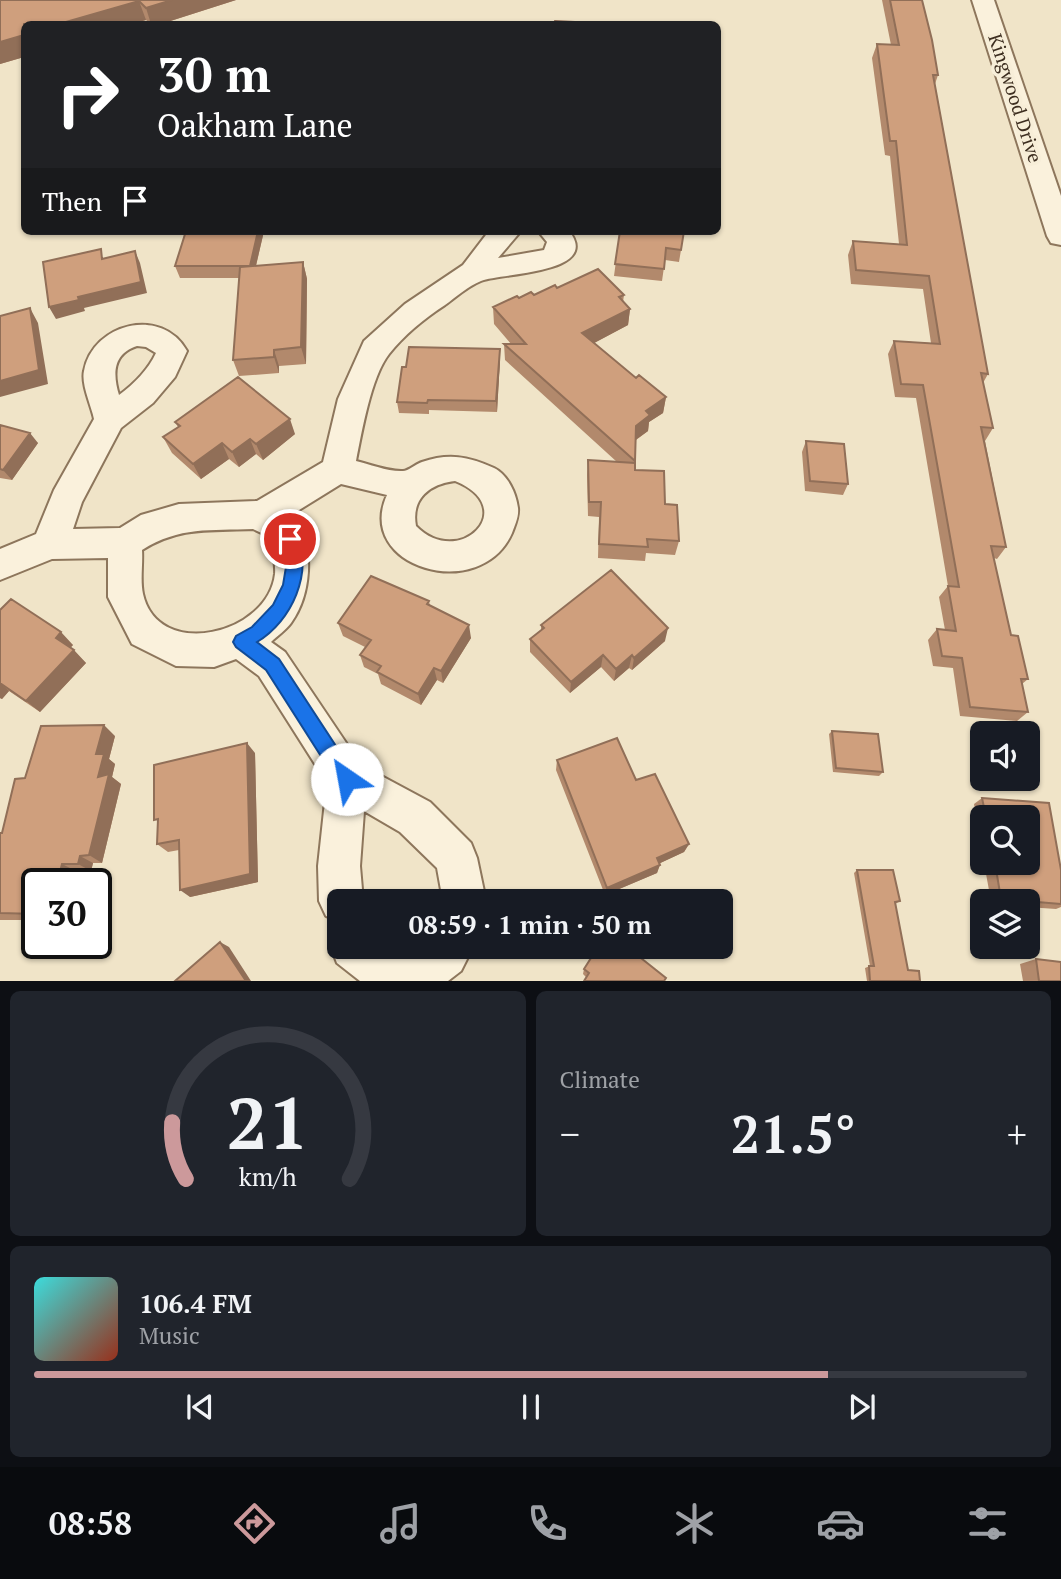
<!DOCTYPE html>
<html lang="en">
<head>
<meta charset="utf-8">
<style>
	body { margin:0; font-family:"PT Serif",serif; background:#20242c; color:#f1f3f6; height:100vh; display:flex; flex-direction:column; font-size:26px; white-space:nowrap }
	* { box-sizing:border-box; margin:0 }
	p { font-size:23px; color:#9ea1a6 }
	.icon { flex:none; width:38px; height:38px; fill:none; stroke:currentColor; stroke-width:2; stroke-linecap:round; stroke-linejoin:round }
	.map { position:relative; height:981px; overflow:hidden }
	.drawer { display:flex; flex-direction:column; gap:10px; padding:10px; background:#0d0f14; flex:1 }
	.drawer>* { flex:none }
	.hud { position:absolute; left:21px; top:21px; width:700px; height:214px; border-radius:10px; box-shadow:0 2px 5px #0004; background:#202124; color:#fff; overflow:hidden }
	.tools { position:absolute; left:970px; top:721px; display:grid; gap:14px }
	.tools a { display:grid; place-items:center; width:70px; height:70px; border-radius:10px; background:#171b24; box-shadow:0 2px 5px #0004; font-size:35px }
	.speed { position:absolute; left:21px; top:868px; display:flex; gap:14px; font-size:35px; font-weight:700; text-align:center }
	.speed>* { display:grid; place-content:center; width:91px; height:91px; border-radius:50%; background:#171b24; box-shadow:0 2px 5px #0004; line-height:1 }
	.speed .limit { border:4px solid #111; border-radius:10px; background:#fff; color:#111 }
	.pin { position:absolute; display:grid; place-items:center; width:60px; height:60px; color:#fff; margin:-30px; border:4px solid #fff; border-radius:50%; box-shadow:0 2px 7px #0007 }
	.me { position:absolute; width:77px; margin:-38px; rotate:327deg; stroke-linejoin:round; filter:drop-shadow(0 0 5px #0008) }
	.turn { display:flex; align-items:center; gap:24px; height:147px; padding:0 21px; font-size:32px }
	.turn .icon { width:91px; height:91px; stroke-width:2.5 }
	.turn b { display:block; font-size:49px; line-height:60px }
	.then { display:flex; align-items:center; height:66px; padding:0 21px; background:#0003; gap:14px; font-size:26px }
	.big { font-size:52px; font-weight:800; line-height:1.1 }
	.drawer .tile { flex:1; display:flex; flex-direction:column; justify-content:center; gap:10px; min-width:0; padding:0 24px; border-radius:10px; background:#20242c }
	.drawer .dial { align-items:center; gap:0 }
	.dial svg { height:182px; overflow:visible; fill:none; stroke:#363941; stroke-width:7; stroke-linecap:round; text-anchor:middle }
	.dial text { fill:#f1f3f6; stroke:none }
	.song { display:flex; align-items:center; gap:21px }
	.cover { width:84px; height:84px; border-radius:10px; background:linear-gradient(135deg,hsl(180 70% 55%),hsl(10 70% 35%)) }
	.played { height:7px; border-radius:4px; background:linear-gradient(90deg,#cc999b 80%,#363941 80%) }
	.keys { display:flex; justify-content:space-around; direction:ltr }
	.heat { display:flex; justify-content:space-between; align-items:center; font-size:38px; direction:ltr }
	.drawer .tiles { flex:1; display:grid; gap:10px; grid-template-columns:1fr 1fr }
	.tile:last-child { grid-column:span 2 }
	.trip { position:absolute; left:327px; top:889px; width:406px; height:70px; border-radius:10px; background:#171b24; box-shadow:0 2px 5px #0004; font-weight:800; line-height:70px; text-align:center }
	.tabs { display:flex; height:112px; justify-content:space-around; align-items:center; background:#090b0e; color:#9ea1a6 }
	.tabs .icon { width:49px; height:49px }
	.tabs .current { color:#cc999b }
	.tabs b { font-size:32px; color:#f1f3f6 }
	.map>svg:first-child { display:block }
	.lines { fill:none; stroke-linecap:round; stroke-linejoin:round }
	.minor-casing { stroke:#8d765c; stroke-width:4 }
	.minor { fill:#faf1dc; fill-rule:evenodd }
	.wall { fill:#b2896c }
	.shaded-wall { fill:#916f58 }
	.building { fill:#cf9f7d; stroke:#916f58; stroke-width:2 }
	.route { fill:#1a73e8; stroke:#114b97; stroke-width:2 }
	.labels { text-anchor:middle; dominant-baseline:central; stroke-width:7; stroke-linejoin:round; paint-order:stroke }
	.far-street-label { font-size:19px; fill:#3d2e20; stroke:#f7eed8 }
</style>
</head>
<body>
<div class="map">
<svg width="1061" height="981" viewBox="0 0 1061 981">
	<rect width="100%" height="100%" fill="#f0e4c8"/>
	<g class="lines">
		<!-- minor casing -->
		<g class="minor-casing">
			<path id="minor" d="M972 0H994L1061 196V245L1051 243 1047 236Z
				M489 231H521L498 258 544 250 547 242 538 231H569C603 274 499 273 481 281 468 286 456 297 445 305 425 318 404 335 389 354 371 377 362 431 356 461 369 464 389 472 403 471 408 471 416 464 422 462 448 453 468 456 494 468 508 475 516 493 518 508 519 517 515 525 512 533 481 604 354 568 387 495L341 484 291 515 298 518C313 549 312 594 291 623 286 630 277 636 271 642L285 652 361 765 430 802 471 843 477 858 486 901H443L437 868 400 832 364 811 360 866 363 901H340V922L326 916 319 901 318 866 327 783 259 676 236 659 214 667 176 666 132 644 108 597V558L52 559 0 580V549L36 534 54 490 94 419C91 405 81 384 84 371 93 323 162 306 187 351L175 377 153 403 121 428 82 502 73 529 120 528 141 515 179 504 257 501 323 462 338 399 364 341 405 304 463 265ZM137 346 146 347 156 353C148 370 134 384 119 395 113 375 112 354 137 346ZM455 481C522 508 459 570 416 526 411 499 429 484 455 481ZM253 529 270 537C272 548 276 563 275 574 268 635 158 661 143 594 140 580 143 564 142 550 180 526 210 531 253 529Z
				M337 931H340V947H388L398 950 420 947H473L461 971 448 981H360L337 963 331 947Z"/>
		</g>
		<!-- minor -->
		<use href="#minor" class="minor"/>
	</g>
	<!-- wall -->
	<path class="wall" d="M0 0H236L161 24H150L146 20 132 24H24V57L0 64Z
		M882 0H922L938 75 935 84 988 374 983 383 993 428 985 441 1006 547 997 559 994 558 1011 635 1028 679 1022 684 1028 712 1017 721 960 716 953 668 933 666 928 640 937 629 945 630 939 597 948 586 916 398 895 397 888 354 894 341 931 343 923 289 851 284 848 255 853 241 899 244 890 156 885 155 872 58 877 44 891 45Z
		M264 231 256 266 303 262 307 279 306 364 279 366V373L239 376 233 360 239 278H180L175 266Z
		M620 231 681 250 679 262 665 260 662 281 614 276Z
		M557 288 624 295 623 302 630 309 628 325 594 343 636 378 666 397 663 413 649 422 648 431 636 440 635 470 665 504 679 541 675 555 646 553 645 561 598 558 599 517 588 516 587 475 588 460 617 462 505 360 504 344H511L494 324 493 307 519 298 534 295Z
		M500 349V360L497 412 429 410V414L399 413 397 402 406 367Z
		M175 422 295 434 263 460 256 454 239 467 229 459 201 479 172 453 163 437 178 427Z
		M0 425 38 443 12 480 0 478Z
		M806 441 848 484 843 495 805 491 802 452Z
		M429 601 430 606 471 638 443 683 437 680 421 705 381 684 378 674 364 667 360 655 365 647 343 636 338 623Z
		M0 610 73 645 70 648 86 663 40 712 9 691 2 699 0 698Z
		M541 625 665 641 632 670 629 668 614 681 601 667 570 693 530 652V639L541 630Z
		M832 731 883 772 879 776 833 772 829 734Z
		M115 736 109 759 115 764 112 777 121 784 102 863H93L91 871H76L73 884H37V920H0V833H2L25 778Z
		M255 753 258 882 190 897 179 850 168 852 157 844Z
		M557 760 636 780 689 844 684 852 660 863 657 873 605 895 556 770Z
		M982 798 1049 803 1061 870V907L1056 909 1027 907V901H991L984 863H1027V817H982V849L974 804Z
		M857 870 900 901 895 904 908 970 920 981H867L865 968 870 966 854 873Z
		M1036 959 1061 981H1023L1020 964Z
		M584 969 664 981 586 977 583 974Z"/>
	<!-- shaded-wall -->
	<path class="shaded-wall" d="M172 0H236L161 24H151L146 8Z
		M139 1 146 20 132 24H59Z
		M24 35V57L0 64V42Z
		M258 231H264L253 278 250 266Z
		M135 251 140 263 147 293 84 308 85 311 56 319 49 307 78 297Z
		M303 262 307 279 306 364 301 347Z
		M30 308 38 323 48 384 0 397V381Z
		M630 309 628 325 581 350 582 333Z
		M500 349V360L497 412 496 401Z
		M274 350 279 366V373L274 357Z
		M666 397 663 413 649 422 648 431 634 441 636 426 646 411Z
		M290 419 295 434 263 460 256 444Z
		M30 433 38 443 12 480 3 470Z
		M250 439 256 454 239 467 232 452Z
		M222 443 229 459 201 479 193 464Z
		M469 625 471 638 443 683 441 671Z
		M668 628 665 641 632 670 634 658Z
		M61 632 73 645 68 650 56 638Z
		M74 650 86 663 40 712 26 701Z
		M603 655 601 667 570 693 571 682Z
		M632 655 629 668 614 681 616 669Z
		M434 668 437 680 421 705 418 694Z
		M0 683 9 691 2 699 0 698Z
		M104 725 115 736 109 759 115 764 112 777 121 784 102 863 89 855 98 777 96 754Z
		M247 743 255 753 258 882 190 897 180 890Z
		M689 844 684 852 654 866 657 858Z
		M80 856 93 863 91 871 78 864Z
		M62 864 76 871 73 884H57Z
		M660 865 657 873 605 895 607 888Z
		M220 942 229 947 251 981H246Z"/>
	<!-- building -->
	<path class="building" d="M0 0H172L146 8 139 1 59 24H24V35L0 42Z
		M890 0H922L932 40 938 75H933L988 374 981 373 993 428 981 427 1006 547 991 546 1011 635 1018 636 1028 679H1021L1028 712 970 707 962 658 942 656 937 629 956 631 948 586 959 587 923 385 901 384 894 341 940 344 929 276 856 270 853 241 907 245 896 141H890L877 44 899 45Z
		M555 21 594 23V24H554Z
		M186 231H258L250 266H175Z
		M620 231H684L681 250 666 248 664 269 615 264Z
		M101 249 102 259 135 251 141 282 78 297 79 300 49 307 43 262Z
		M303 262 301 347 274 350V357L233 360 240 267Z
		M598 269 624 295 619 297 630 309 582 333 636 378 639 375 666 397 646 411 650 415 636 426 635 461 504 344H526L493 307 517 296 519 298 531 292 534 295 555 285 557 288Z
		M30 308 39 370 0 381V316Z
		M409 347 500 349 496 401 428 400 427 403 397 402 402 367H406Z
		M238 377 290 419 256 444 250 439 232 452 222 443 193 464 163 437 180 426 175 422Z
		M0 425 30 433 3 470 0 469Z
		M806 441 844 444 848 484 810 481Z
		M588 460 635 463V470L664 471 665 504 677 505 679 541 647 539 648 547 599 544 601 502H589Z
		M611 570 668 628 634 658 632 655 616 669 603 655 571 682 530 639 544 628 541 625Z
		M371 576 429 601 427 604 469 625 441 671 434 668 418 694 377 672 381 666 360 655 371 640 338 623Z
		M11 599 61 632 56 638 74 650 26 701 0 683V610Z
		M104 725 96 754H104L98 777 109 774 89 855 80 856 78 864H62L57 884H37V914L0 913V833H2L15 779 25 778 41 726Z
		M832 731 878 734 883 772 836 768Z
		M617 738 636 780 655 774 689 844 657 858 660 865 607 888 557 760Z
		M247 743 250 874 180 890 179 840 157 844 158 819 154 820V765Z
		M982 798 1049 803 1061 870V904L1001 899 995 863H1027V817H986Z
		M857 870H893L900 901 895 902 908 970 919 971 920 981H870L869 966H874Z
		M220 942 246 981H175Z
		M598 947H627L666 978 664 981H584L589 973 584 969Z
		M1036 959 1061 962V981H1039Z"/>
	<!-- route -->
	<path class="route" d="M290 532 296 534C314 572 292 621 257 642L279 659 353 772 356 779 353 786 347 789 340 786 266 670 236 647 233 642 236 636 252 627 273 605 283 585 287 561 282 539 284 534Z"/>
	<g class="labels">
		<!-- far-street labels -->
		<g class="far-street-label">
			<text transform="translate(1016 98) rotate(72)">Kingwood Drive</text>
		</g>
	</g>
</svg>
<div class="tools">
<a><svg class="icon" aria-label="sound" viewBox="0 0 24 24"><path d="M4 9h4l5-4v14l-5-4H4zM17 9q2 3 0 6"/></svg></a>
<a><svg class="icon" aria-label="search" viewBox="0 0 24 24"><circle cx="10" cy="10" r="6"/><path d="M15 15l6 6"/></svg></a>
<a><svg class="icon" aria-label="layers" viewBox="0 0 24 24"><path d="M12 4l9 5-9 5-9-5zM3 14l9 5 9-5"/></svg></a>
</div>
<div class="speed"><div class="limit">30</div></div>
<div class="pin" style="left:290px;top:539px;background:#d93025"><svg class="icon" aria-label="arrive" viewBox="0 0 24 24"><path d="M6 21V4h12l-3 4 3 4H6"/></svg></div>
<svg class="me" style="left:347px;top:779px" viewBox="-20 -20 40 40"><circle r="19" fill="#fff"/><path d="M0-13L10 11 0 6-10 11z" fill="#1a73e8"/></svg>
<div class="trip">08:59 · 1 min · 50 m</div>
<div class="hud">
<div class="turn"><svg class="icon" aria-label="right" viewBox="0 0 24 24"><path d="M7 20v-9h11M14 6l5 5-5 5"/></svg><div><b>30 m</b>Oakham Lane</div></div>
<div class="then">Then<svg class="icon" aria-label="arrive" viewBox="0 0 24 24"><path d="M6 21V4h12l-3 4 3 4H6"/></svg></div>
</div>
</div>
<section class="drawer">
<div class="tiles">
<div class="tile dial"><svg viewBox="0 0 100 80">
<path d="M14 69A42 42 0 1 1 86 69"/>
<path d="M14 69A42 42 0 0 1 8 44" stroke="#cc999b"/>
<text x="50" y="56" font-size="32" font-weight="700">21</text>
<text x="50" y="72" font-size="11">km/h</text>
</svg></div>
<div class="tile"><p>Climate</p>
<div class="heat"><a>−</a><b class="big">21.5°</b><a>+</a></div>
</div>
<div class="tile">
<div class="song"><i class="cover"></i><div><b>106.4 FM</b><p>Music</p></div></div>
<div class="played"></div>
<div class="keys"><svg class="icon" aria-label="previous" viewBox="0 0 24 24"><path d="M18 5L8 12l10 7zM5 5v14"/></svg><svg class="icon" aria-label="pause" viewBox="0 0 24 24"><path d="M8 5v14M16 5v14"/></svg><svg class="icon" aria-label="next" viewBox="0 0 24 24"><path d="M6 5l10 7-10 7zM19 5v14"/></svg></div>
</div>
</div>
</section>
<nav class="tabs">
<b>08:58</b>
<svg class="icon current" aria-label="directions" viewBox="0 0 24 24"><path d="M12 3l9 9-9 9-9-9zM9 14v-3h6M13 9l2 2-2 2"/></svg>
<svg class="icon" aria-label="music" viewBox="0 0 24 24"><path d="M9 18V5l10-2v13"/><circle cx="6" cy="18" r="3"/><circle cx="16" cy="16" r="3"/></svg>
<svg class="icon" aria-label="phone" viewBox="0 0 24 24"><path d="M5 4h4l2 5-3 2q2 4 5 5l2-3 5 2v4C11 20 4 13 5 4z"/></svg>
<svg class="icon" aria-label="climate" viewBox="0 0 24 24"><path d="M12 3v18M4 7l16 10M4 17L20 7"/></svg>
<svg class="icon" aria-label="car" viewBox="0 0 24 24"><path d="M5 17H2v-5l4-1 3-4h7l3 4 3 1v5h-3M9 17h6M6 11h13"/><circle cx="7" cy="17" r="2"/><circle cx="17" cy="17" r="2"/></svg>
<svg class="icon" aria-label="filters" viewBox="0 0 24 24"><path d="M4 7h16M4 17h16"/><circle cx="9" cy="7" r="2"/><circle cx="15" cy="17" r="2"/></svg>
</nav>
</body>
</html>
